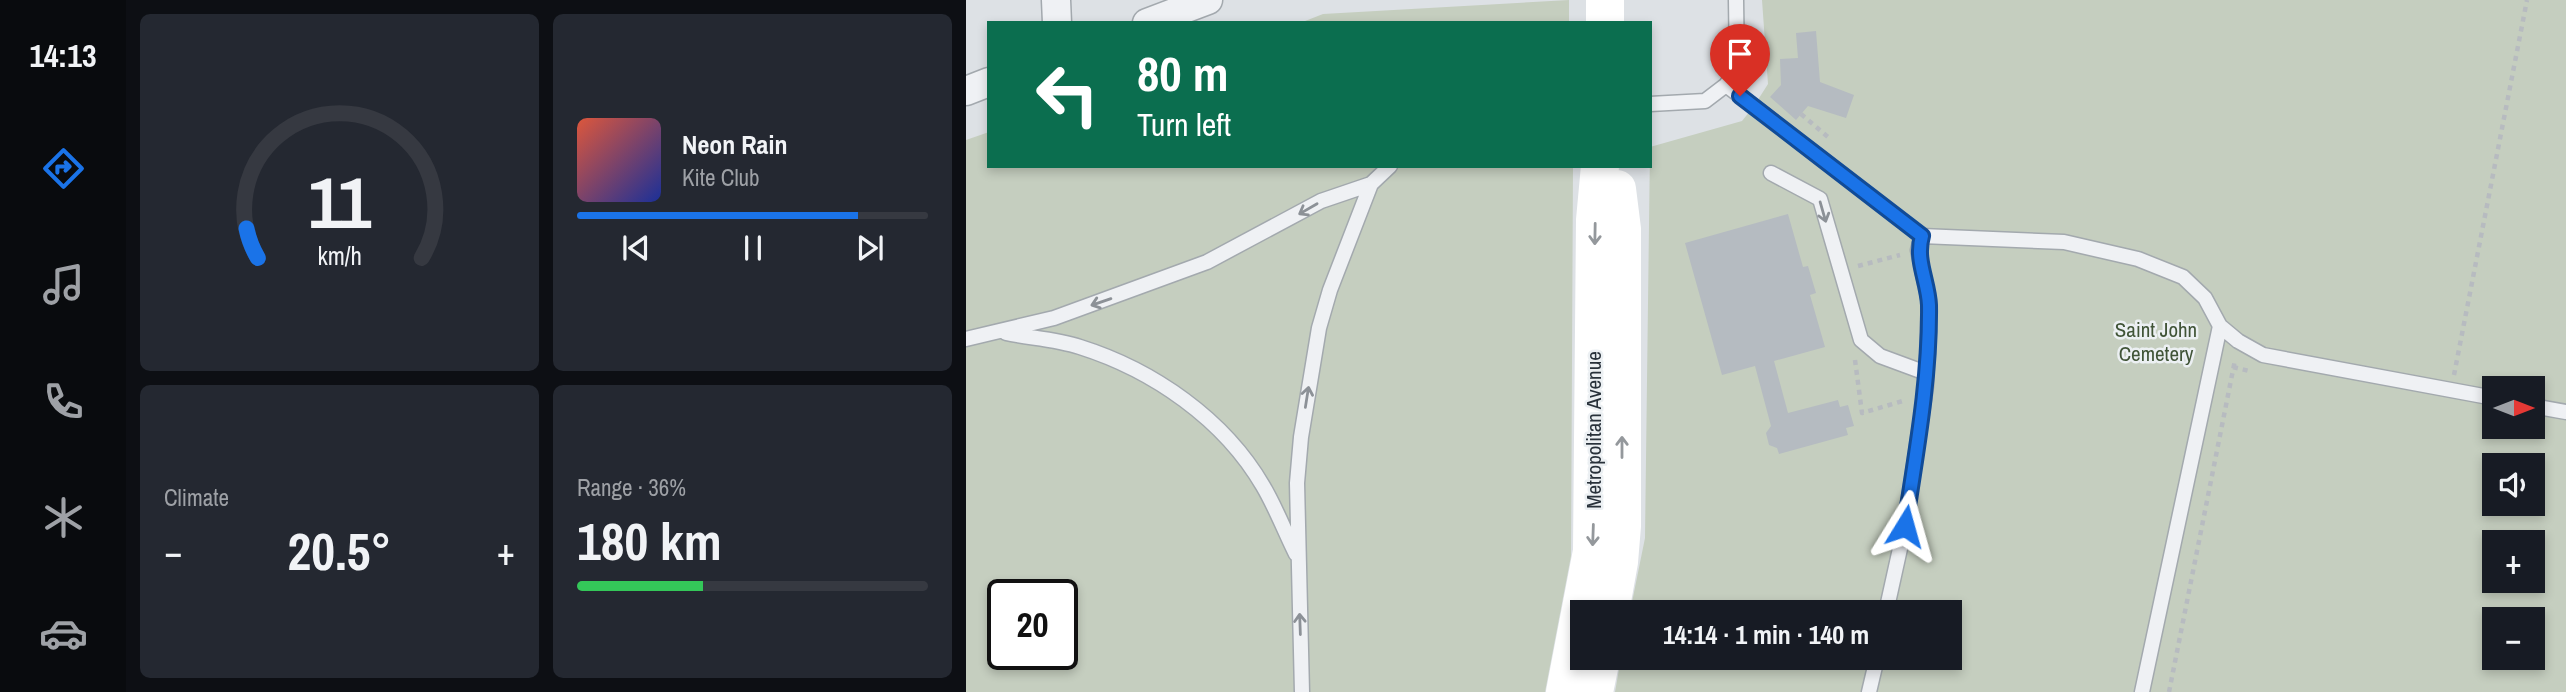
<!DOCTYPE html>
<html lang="en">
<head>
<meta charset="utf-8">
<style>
	body { margin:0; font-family:"Archivo Narrow",sans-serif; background:#242831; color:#f1f3f6; height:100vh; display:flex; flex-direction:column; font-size:26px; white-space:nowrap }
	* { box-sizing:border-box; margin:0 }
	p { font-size:23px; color:#9ea1a6 }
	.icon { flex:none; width:38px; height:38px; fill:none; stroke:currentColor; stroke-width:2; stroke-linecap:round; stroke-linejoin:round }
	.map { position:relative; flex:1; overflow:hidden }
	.drawer { display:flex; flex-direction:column; gap:14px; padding:14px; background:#0d0f14; width:840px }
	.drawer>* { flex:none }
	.top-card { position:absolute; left:21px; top:21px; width:665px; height:147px; border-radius:0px; box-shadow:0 4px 10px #0003; background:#0b6e4f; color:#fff; overflow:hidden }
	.needle { width:46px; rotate:90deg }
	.controls { position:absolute; left:1516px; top:376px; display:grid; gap:14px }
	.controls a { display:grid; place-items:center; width:63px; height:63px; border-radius:0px; background:#171b24; box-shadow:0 4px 10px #0003; font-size:35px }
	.speed { position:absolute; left:21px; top:579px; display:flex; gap:14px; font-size:35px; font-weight:700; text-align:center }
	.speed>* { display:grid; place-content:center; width:91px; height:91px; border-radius:50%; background:#171b24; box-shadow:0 4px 10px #0003; line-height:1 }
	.speed .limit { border:4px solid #111; border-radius:10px; background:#fff; color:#111 }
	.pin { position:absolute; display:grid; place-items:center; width:60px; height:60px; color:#fff; margin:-72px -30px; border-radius:50% 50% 50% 0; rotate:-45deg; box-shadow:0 0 7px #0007 }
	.pin .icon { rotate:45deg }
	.me { position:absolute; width:77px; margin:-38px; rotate:8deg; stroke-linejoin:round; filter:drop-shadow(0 0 5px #0008) }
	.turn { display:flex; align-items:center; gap:24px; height:147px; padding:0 35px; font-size:32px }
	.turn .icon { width:91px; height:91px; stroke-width:2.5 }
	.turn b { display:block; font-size:49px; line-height:60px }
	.big { font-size:52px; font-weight:700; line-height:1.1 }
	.drawer .tile { flex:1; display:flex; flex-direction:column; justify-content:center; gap:10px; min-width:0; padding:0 24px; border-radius:10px; background:#242831 }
	.drawer .dial { align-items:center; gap:0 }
	.dial svg { height:182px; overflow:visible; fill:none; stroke:#363941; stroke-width:7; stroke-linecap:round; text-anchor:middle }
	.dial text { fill:#f1f3f6; stroke:none }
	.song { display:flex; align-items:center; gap:21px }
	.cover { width:84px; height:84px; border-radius:10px; background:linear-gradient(135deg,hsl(10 70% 55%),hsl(230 70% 35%)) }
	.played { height:7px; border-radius:4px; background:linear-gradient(90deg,#1a73e8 80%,#363941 80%) }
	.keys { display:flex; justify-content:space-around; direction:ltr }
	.heat { display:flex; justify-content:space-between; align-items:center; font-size:38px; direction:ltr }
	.charge { height:10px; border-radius:5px; background:linear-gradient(90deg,#34c759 36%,#363941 0) }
	.drawer .tiles { flex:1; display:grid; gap:14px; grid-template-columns:repeat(2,1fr) }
	.trip { position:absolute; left:604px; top:600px; width:392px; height:70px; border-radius:0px; background:#171b24; box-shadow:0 4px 10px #0003; font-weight:700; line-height:70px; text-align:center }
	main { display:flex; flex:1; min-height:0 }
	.menu { display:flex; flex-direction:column; width:126px; justify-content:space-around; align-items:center; background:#090b0e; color:#9ea1a6 }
	.menu .icon { width:49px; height:49px }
	.menu .current { color:#1a73e8 }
	.menu b { font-size:32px; color:#f1f3f6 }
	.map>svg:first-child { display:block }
	.green { fill:#c5cebf; fill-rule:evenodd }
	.building { fill:#b5bbc1 }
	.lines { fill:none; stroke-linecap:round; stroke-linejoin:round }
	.lane-casing { stroke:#a3a9ae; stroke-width:17 }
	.street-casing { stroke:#a3a9ae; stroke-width:31 }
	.path { stroke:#b7bbc0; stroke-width:4.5; stroke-dasharray:5 5; stroke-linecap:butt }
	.lane { stroke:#eff1f4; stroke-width:14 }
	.street { stroke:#eff1f4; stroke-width:28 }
	.secondary { stroke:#fff; stroke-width:38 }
	.oneway { stroke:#8c9197 }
	.oneway2 { stroke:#94989c }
	.route-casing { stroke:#114b97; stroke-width:18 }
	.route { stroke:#1a73e8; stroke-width:12 }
	.labels { text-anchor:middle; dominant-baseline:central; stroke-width:5; stroke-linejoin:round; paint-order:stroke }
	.park-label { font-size:21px; fill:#405437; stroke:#ecf0f3 }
	.street-label { font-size:21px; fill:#28313a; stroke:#ecf0f3 }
</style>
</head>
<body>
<main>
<nav class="menu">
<b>14:13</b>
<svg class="icon current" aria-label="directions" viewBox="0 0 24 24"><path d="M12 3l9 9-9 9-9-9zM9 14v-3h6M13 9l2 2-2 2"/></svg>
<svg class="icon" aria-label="music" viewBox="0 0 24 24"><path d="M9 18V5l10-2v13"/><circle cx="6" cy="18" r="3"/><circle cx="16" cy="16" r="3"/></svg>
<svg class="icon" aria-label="phone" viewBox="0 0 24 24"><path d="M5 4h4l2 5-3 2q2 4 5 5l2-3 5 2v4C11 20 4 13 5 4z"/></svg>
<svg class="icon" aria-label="climate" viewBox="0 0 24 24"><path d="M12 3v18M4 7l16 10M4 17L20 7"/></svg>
<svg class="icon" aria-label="car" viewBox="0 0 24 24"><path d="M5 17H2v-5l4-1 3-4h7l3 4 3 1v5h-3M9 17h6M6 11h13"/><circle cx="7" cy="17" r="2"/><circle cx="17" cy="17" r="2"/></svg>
</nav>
<section class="drawer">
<div class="tiles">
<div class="tile dial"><svg viewBox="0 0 100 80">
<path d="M14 69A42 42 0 1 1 86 69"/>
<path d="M14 69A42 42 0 0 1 9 56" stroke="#1a73e8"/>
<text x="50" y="56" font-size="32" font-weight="700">11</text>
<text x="50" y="72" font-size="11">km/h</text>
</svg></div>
<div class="tile">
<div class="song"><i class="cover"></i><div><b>Neon Rain</b><p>Kite Club</p></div></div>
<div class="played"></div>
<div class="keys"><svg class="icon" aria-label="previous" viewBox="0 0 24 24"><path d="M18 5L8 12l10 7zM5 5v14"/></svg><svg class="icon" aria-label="pause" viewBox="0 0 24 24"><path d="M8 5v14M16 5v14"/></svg><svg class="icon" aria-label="next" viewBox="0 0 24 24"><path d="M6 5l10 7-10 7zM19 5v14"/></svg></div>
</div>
<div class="tile"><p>Climate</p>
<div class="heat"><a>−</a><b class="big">20.5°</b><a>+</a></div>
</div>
<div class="tile"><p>Range · 36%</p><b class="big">180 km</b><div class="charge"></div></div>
</div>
</section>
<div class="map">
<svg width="1600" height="692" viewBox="0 0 1600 692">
	<rect width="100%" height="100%" fill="#dde1e5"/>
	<!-- green -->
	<path class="green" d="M603 0V23H334L357 14Z
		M796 0H1600V692H649L655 658H984V612H664L679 538 684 147 776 121 788 106 802 84ZM1528 388H1566V427H1528ZM1528 466H1566V504H1528ZM1528 542H1566V581H1528ZM1528 620H1566V658H1528Z
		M23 132V166H607L605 556 579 692H0V140ZM37 595H96V654H37Z"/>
	<!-- building -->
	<path class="building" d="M850 31 854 82 888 95 880 118 842 106 830 120 804 97 815 85 814 59 832 58 830 33Z
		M822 214 837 267 842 266 850 293 844 295 859 347 808 361 822 413 872 400 874 407 882 405 888 426 880 428 882 435 813 454 811 448 803 445 800 433 805 426 789 366 756 375 719 243Z"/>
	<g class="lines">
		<!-- lane casing -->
		<g class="lane-casing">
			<path id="lane" d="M760 85 956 236 1098 242 1172 259 1217 277 1239 298 1254 326 1272 341 1297 355 1528 398
				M684 104 739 101 760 85 771 68 770 0
				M805 173 854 199 895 340 914 356 960 373
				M40 333C64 338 90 339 114 347 187 370 258 419 297 486 310 508 319 532 330 554
				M0 339 88 318 241 262 355 201 405 184 424 166
				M1566 406 1600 412
				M920 612 939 526 960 386 963 302 952 250 956 236
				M336 692 331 483 335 437 353 328 364 290 405 184
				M903 692 911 658
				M1176 692 1254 326"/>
		</g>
		<!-- street casing -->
		<g class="street-casing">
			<path id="street" d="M90 0 91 23
				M181 23 242 0
				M0 91 23 82"/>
		</g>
		<!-- path -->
		<path class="path" d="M835 114 862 137
			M892 266 934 255
			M889 360 896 413 940 400
			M1267 367 1283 371
			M1488 375 1561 0
			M1203 692 1269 360"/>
		<!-- lane -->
		<use href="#lane" class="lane"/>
		<!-- street -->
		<use href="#street" class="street"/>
		<!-- secondary -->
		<path class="secondary" d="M639 0V23
			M644 612 653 562 656 526V229L651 189
			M599 692 626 551 629 220 634 166
			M628 692 635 658"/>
	</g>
	<!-- one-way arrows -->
	<defs><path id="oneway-shaft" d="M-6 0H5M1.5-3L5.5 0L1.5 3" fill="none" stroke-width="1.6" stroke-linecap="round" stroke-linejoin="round" transform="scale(1.75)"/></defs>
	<g class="oneway">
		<use href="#oneway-shaft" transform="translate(342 209) rotate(150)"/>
		<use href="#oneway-shaft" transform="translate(857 212) rotate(74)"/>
		<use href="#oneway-shaft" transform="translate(135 302) rotate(161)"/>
		<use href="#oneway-shaft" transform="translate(341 397) rotate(-81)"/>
		<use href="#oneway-shaft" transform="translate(334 624) rotate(-92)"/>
	</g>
	<g class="oneway2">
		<use href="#oneway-shaft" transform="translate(629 234) rotate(91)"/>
		<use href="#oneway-shaft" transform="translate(656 447) rotate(-90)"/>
		<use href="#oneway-shaft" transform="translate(627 535) rotate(92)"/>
	</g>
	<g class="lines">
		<!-- route casing -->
		<g class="route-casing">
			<path id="route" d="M774 96 956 236C949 260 962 281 963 305 964 379 950 453 939 526"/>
		</g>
		<!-- route -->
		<use href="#route" class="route"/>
	</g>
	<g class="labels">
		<!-- park labels -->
		<g class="park-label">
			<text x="1190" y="329">Saint John<tspan x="1190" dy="24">Cemetery</tspan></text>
		</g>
		<!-- street labels -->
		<g class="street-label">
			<text transform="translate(627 430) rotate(-90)">Metropolitan Avenue</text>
		</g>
	</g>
</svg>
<div class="controls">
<a><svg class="needle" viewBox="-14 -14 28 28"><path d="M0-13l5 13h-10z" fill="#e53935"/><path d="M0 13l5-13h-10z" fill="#9ea1a6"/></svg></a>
<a><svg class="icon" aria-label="sound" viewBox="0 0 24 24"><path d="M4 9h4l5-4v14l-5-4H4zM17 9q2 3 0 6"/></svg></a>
<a>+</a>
<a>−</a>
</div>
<div class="speed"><div class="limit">20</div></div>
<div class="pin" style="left:774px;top:96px;background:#d93025"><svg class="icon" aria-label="arrive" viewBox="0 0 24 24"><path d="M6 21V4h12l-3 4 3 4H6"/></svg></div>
<svg class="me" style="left:939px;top:526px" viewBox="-20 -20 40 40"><path d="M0-17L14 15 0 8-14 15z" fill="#1a73e8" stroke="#fff" stroke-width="4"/></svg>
<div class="trip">14:14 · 1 min · 140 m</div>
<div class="top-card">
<div class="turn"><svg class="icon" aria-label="left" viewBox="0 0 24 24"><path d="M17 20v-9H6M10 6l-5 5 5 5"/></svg><div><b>80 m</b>Turn left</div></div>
</div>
</div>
</main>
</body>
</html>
